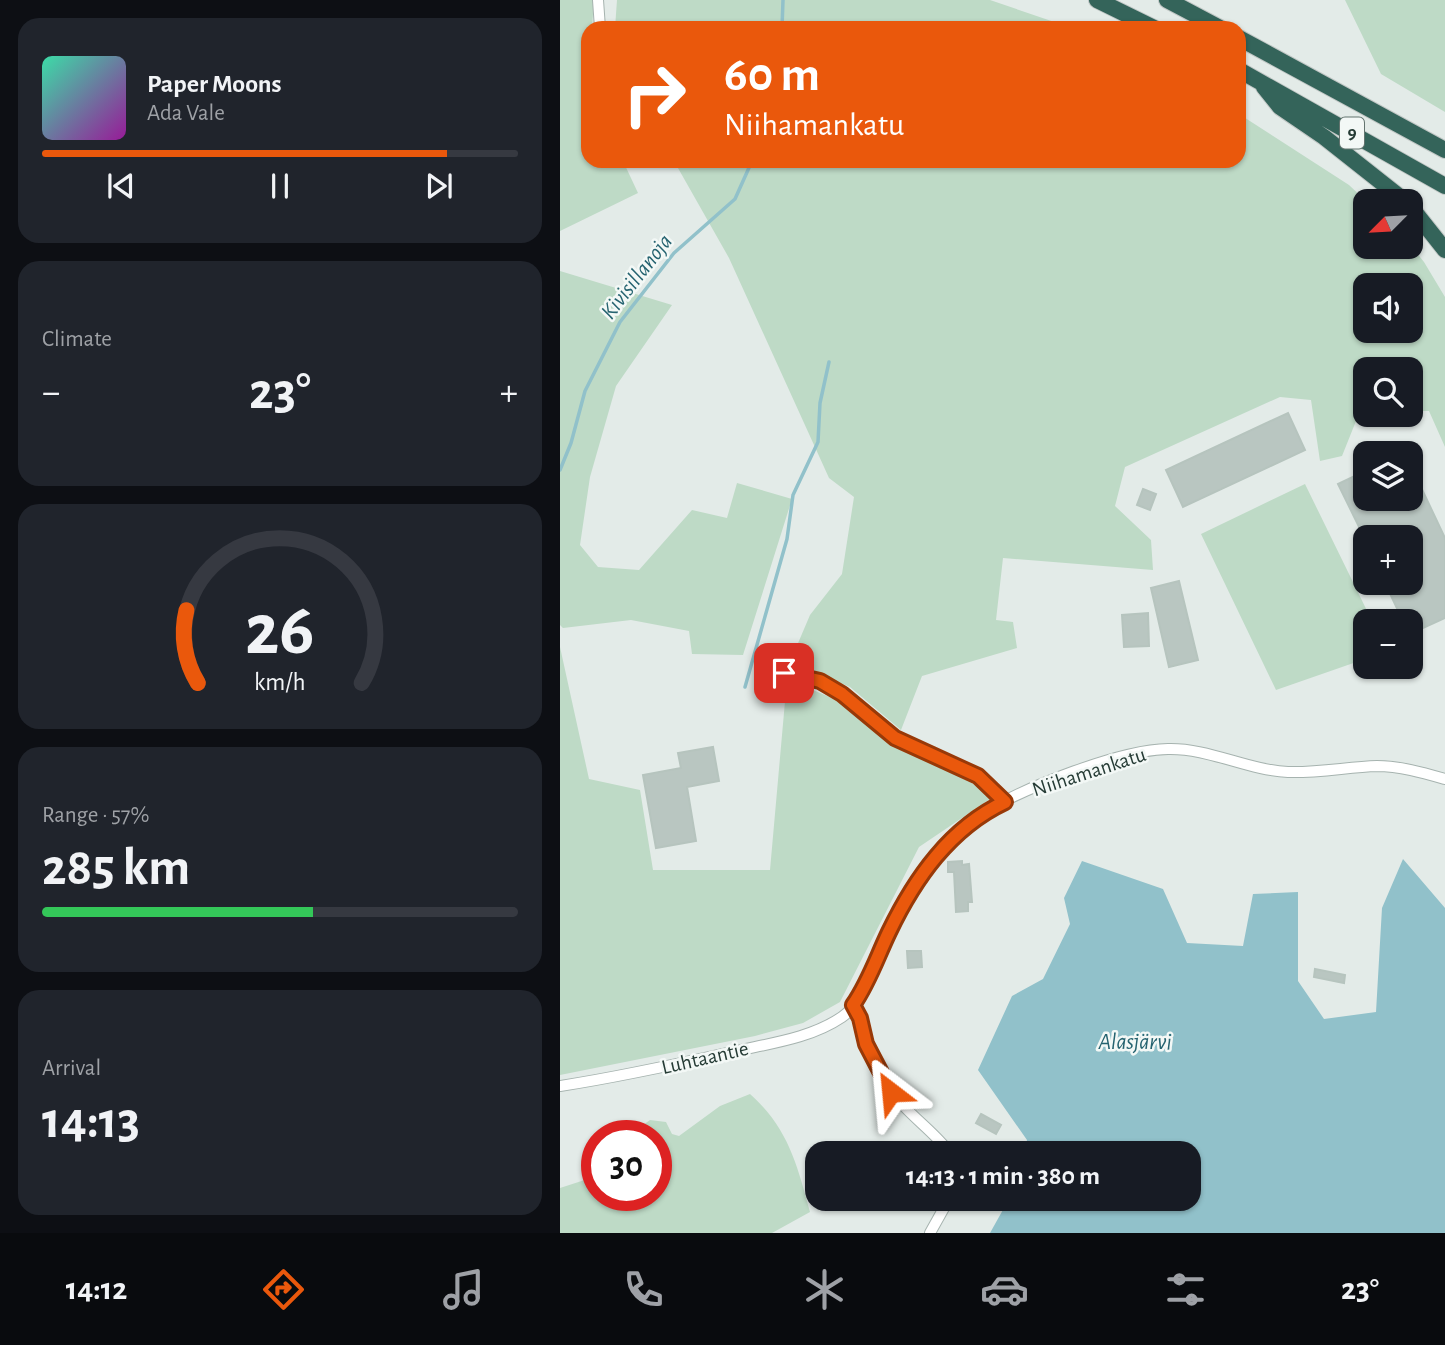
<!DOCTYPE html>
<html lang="en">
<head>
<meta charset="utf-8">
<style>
	body { margin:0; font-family:"Alegreya Sans",sans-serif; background:#20242c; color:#f1f3f6; height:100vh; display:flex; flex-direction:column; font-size:26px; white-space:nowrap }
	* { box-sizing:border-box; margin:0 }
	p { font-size:23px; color:#9ea1a6 }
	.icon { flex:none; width:38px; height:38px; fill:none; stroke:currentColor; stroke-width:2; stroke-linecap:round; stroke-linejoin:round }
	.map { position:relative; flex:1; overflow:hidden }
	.details { display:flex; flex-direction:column; gap:18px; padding:18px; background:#0d0f14; width:560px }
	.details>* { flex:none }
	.hud { position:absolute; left:21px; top:21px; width:665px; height:147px; border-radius:21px; box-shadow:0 2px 5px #0004; background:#ea580c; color:#fff; overflow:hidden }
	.needle { width:46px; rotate:246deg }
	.fabs { position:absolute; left:793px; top:189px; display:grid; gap:14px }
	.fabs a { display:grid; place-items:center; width:70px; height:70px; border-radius:14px; background:#171b24; box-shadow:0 2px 5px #0004; font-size:35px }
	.speed { position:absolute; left:21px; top:1120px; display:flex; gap:14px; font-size:35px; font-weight:700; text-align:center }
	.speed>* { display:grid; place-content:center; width:91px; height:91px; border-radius:50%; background:#171b24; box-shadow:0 2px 5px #0004; line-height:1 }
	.speed .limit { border:10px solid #d22; background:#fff; color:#111 }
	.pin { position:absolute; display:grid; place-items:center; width:60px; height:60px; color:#fff; margin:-30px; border-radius:14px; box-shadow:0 4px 10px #0006 }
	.me { position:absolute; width:77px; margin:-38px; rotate:331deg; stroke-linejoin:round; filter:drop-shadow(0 0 5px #0008) }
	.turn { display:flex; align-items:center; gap:24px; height:147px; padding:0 28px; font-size:32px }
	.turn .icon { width:91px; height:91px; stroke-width:2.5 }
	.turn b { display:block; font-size:49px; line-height:60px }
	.big { font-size:52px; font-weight:700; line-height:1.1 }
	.details .widget { flex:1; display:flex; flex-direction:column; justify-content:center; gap:10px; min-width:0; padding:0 24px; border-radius:21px; background:#20242c }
	.details .dial { align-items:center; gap:0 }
	.dial svg { height:182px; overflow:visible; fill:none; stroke:#363941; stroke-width:7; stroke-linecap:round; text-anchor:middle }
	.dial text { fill:#f1f3f6; stroke:none }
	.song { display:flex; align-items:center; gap:21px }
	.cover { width:84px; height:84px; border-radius:10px; background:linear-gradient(135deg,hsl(160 70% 55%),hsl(300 70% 35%)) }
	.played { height:7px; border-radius:4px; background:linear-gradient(90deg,#ea580c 85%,#363941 85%) }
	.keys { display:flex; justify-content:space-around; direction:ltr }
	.heat { display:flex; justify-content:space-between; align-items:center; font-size:38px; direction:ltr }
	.charge { height:10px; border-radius:5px; background:linear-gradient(90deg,#34c759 57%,#363941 0) }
	.trip { position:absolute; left:245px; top:1141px; width:396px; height:70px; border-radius:21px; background:#171b24; box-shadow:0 2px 5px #0004; font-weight:700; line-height:70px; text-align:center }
	.dock { display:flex; height:112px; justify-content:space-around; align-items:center; background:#090b0e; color:#9ea1a6 }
	.dock .icon { width:49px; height:49px }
	.dock .current { color:#ea580c }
	.dock b { font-size:32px; color:#f1f3f6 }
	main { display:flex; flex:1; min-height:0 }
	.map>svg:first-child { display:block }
	.green { fill:#bedac6; fill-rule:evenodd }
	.water { fill:#91c1ca }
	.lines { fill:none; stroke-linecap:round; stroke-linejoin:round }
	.stream { stroke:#91c1ca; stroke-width:3.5 }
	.building { fill:#b9c6c1; stroke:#b6c4be; stroke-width:2 }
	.minor-casing { stroke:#a6b3af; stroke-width:12 }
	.highway-casing { stroke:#c2c8c6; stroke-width:18 }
	.minor { stroke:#fff; stroke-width:10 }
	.highway { stroke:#34645a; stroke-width:16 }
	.route-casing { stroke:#983908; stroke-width:18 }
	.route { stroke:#ea580c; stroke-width:12 }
	.labels { text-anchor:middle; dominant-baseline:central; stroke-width:5; stroke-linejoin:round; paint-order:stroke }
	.shield { fill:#f3f8f6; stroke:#63746f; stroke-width:2 }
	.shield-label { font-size:19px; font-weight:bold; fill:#253b35 }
	.street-label { font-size:21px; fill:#253b35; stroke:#f3f8f6 }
	.water-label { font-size:23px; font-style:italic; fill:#256370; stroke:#f3f8f6 }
</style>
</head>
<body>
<main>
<section class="details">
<div class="widget">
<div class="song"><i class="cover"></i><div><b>Paper Moons</b><p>Ada Vale</p></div></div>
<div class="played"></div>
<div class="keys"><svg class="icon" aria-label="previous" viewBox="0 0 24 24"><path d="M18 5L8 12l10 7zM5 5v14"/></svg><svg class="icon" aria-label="pause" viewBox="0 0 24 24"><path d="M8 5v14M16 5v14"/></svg><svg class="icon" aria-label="next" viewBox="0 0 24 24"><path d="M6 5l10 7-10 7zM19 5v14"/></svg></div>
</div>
<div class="widget"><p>Climate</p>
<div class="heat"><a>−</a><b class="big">23°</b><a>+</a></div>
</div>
<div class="widget dial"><svg viewBox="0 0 100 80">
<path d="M14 69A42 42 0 1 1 86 69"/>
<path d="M14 69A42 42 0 0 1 9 37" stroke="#ea580c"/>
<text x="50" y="56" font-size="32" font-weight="700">26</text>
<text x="50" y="72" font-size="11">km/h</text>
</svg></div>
<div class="widget"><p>Range · 57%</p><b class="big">285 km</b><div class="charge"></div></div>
<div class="widget"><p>Arrival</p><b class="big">14:13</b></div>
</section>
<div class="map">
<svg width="885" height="1233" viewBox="0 0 885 1233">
	<rect width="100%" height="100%" fill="#e3ebe8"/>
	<!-- green -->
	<path class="green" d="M0 0H34L32 28H28V161H63L78 193 0 231V241Z
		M57 0H430L512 28H55Z
		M785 0H885V112L821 74Z
		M679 114 789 185 806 201 805 247 851 246 864 262 885 297V447L869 411H851L850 369H805V411H800L782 456 760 461 751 400 720 397 565 467 555 506 591 540 593 570 443 558 436 620 453 622 457 648 362 676 341 730 290 687 230 662 250 615 282 574 294 497 269 478 169 258 114 161H679ZM805 285H850V331H805Z
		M0 271 112 305 56 386 30 477 20 545 38 567 79 570 132 510 167 518 177 483 232 499 183 655 132 654 129 631 71 620 3 628 0 625Z
		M745 484 812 621H805V659L716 690 641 534Z
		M0 647 29 779 80 790 93 870H210L227 679 279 701 327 742 381 763 433 797 359 847 280 1002 243 1023 195 1036 0 1075Z
		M190 1094C228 1128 237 1164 250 1212L212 1233H0V1188L37 1176V1195H96V1136H84L83 1125 90 1120 106 1122 112 1134 119 1136 160 1106Z"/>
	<!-- water -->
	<path class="water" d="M843 859 885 908V1233H430L449 1199H628V1153H464L467 1140 418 1070 452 996 483 979 510 924 504 898 522 861 603 889 627 943 683 946 693 894 738 892V981L764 1019 816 1012 822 908Z"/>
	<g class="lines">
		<!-- stream -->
		<path class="stream" d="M222 28 223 0
			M0 470 11 443 25 391 60 322 114 253 175 199 192 161
			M185 687 227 539 233 495 258 442 260 403 269 362"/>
	</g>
	<!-- building -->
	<path class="building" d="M728 413 745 450 623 507 606 470Z
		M850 464 885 538V618L850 634V621H843L825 583H850V537H804L778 484 805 471V499H850Z
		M583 489 596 494 590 510 577 505Z
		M619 581 638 660 609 667 591 588Z
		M588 613 589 646 564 647 562 615Z
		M153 747 159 781 127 787 136 841 96 848 83 775 121 768 118 753Z
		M402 861V865L409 864 412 902H408V911L396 912 394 872H388V862Z
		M347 951H361L362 967 348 968Z
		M755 969 785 975 784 983 754 977Z
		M421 1114 441 1125 436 1134 416 1123Z"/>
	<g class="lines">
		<!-- minor casing -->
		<g class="minor-casing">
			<path id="minor" d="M38 0 40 28
				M224 673 260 681 282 694 335 738 418 776 445 802
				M293 1005C308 1033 311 1062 330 1090 347 1114 373 1130 390 1153
				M0 1086C59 1077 118 1064 176 1051 212 1043 251 1038 282 1017 307 1000 316 962 327 935 338 911 352 887 367 866 382 845 402 825 424 812 467 787 559 750 608 749 649 748 687 770 728 772 758 773 788 767 817 766 840 766 864 773 885 779
				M370 1233 389 1199"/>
		</g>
		<!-- highway casing -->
		<g class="highway-casing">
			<path id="highway" d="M537 0 594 28
				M607 0 660 28
				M679 38 885 150
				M679 70 885 186
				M704 87 720 107 764 137 845 201
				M850 206 885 250"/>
		</g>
		<!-- minor -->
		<use href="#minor" class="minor"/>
		<!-- highway -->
		<use href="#highway" class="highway"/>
	</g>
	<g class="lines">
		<!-- route casing -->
		<g class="route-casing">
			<path id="route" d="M224 673 260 681 282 694 335 738 418 776 445 802C390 828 355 878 329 932 317 957 309 982 293 1005L300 1018 306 1044 331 1092"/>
		</g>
		<!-- route -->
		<use href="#route" class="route"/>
	</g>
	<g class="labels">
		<!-- shield labels -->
		<rect class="shield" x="780" y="117.5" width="24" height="31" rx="5"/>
		<g class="shield-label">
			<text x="792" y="133">9</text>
		</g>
		<!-- street labels -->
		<g class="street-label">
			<text transform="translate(529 772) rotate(-18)">Niihamankatu</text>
			<text transform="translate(145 1058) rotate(-13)">Luhtaantie</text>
		</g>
		<!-- water labels -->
		<g class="water-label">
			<text transform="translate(77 277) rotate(-52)">Kivisillanoja</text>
			<text x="575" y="1042">Alasjärvi</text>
		</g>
	</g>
</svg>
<div class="fabs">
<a><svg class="needle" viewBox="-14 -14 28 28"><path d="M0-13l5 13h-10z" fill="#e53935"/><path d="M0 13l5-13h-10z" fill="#9ea1a6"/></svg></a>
<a><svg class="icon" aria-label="sound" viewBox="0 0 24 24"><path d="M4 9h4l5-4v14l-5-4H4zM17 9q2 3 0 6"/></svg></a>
<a><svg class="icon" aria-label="search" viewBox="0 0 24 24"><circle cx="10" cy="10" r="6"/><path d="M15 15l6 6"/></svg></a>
<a><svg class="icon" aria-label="layers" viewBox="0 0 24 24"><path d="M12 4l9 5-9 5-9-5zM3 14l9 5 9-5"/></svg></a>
<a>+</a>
<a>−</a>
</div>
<div class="speed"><div class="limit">30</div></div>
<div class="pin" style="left:224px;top:673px;background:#d93025"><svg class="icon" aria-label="arrive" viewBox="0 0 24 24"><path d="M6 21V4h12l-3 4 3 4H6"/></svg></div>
<svg class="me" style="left:331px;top:1092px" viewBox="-20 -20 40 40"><path d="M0-17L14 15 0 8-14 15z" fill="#ea580c" stroke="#fff" stroke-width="4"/></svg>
<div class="trip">14:13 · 1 min · 380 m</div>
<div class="hud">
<div class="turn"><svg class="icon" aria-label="right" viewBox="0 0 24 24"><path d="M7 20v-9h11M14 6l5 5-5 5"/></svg><div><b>60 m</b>Niihamankatu</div></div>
</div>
</div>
</main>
<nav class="dock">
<b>14:12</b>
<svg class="icon current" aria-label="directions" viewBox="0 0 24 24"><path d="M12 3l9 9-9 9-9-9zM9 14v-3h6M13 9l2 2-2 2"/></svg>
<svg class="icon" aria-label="music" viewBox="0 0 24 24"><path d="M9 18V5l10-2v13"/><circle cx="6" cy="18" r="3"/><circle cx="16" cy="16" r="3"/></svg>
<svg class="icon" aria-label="phone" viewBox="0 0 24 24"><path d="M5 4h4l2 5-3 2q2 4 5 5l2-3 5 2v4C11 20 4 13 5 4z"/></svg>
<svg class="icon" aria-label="climate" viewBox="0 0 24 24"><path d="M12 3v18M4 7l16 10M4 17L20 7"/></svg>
<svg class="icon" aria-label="car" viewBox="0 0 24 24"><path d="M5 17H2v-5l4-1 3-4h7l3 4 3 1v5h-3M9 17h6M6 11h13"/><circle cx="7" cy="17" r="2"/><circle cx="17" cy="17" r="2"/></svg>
<svg class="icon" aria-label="filters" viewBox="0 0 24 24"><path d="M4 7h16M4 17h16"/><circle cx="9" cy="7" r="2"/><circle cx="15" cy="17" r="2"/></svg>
<b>23°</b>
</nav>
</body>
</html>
